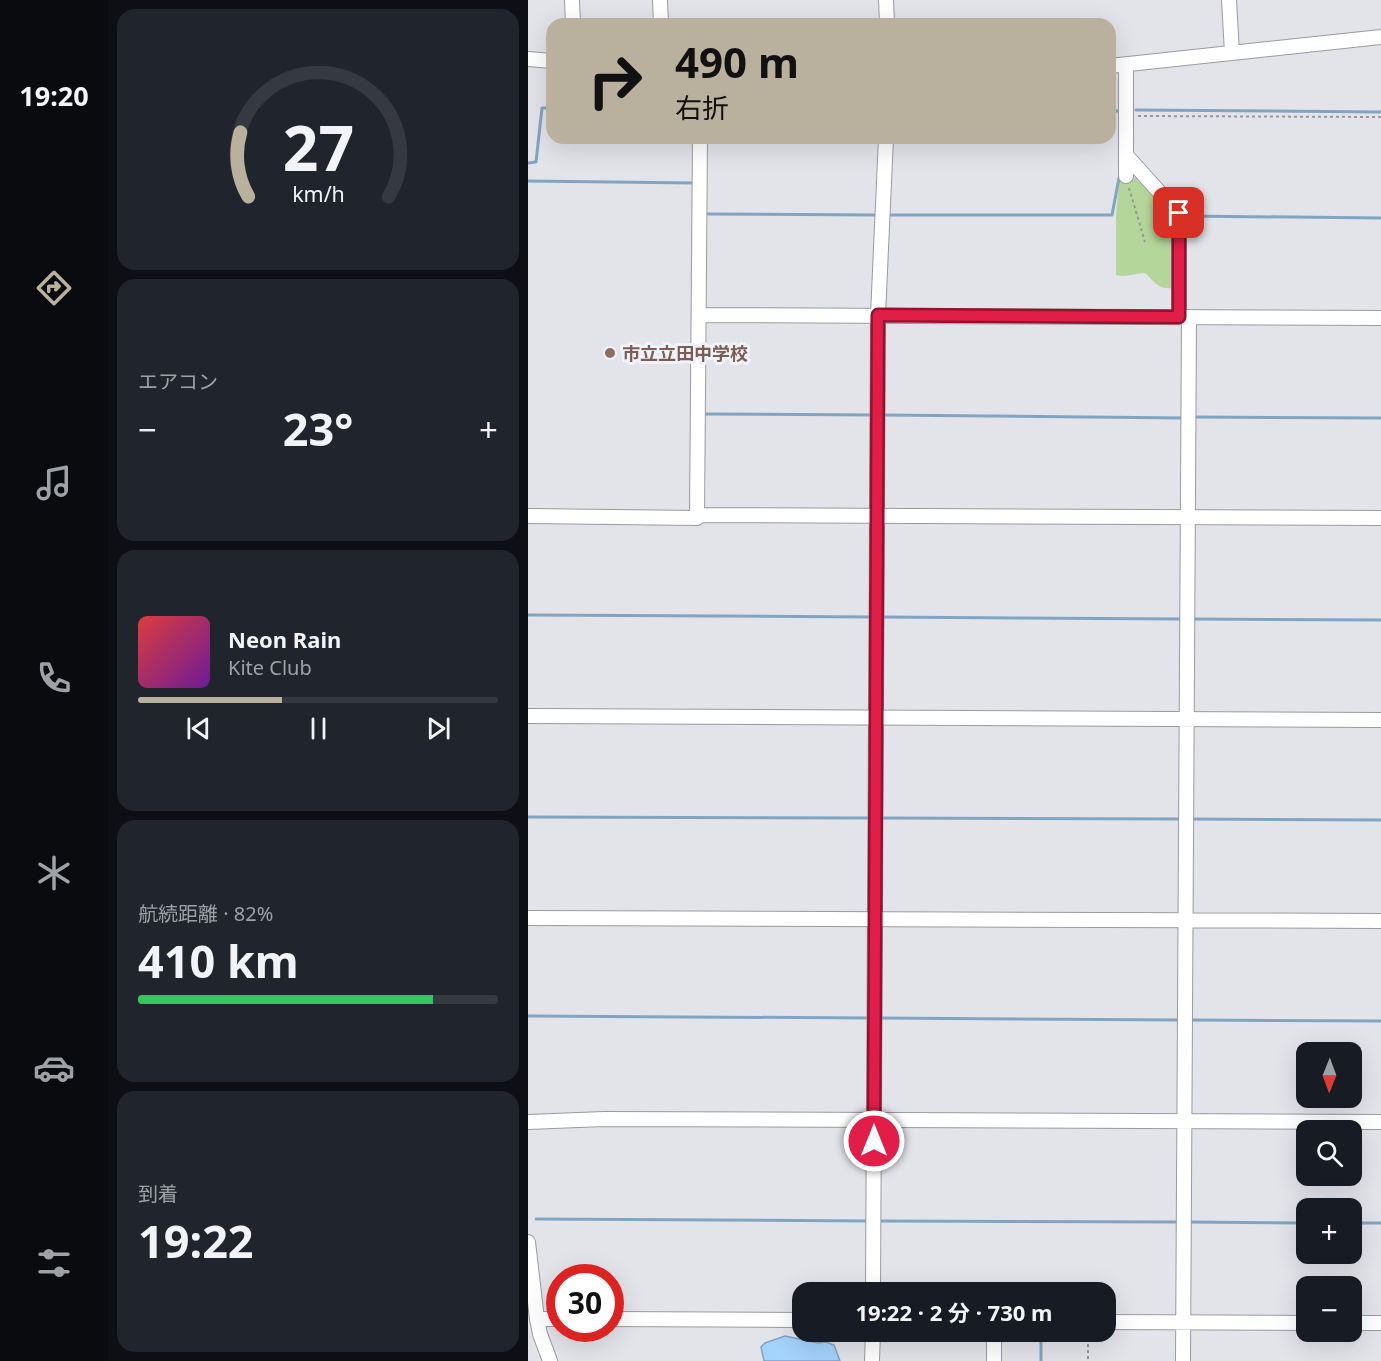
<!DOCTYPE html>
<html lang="ja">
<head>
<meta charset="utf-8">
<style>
	body { margin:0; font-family:"Noto Sans","Noto Sans JP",sans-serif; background:#20242c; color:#f1f3f6; height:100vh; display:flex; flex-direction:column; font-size:22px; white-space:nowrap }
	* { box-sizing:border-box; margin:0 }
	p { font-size:20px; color:#9ea1a6 }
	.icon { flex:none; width:33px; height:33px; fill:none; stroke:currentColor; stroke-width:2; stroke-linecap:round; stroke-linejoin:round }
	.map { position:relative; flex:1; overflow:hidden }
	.drawer { display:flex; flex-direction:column; gap:9px; padding:9px; background:#0d0f14; width:420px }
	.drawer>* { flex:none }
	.guide { position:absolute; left:18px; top:18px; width:570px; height:126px; border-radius:18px; box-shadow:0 6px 24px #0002; background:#b9b19d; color:#111; overflow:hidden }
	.needle { width:39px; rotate:181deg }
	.tools { position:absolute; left:768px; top:1042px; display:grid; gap:12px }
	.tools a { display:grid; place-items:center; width:66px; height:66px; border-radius:12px; background:#171b24; box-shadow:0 6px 24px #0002; font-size:30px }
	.speed { position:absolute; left:18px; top:1264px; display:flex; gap:12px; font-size:30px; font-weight:700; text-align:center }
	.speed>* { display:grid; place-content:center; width:78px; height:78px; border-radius:50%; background:#171b24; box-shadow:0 6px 24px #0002; line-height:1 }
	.speed .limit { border:9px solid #d22; background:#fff; color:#111 }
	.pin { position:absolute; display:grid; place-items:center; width:51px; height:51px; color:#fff; margin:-26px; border-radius:12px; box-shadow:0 3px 9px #0006 }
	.me { position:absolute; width:66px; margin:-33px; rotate:0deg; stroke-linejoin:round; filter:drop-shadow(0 0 4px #0008) }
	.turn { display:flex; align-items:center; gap:21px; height:126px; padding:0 30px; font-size:27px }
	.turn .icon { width:78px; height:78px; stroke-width:2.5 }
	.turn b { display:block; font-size:42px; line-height:51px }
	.big { font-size:45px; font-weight:700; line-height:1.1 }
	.drawer .widget { flex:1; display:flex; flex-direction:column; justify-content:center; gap:9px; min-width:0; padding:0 21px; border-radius:18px; background:#20242c }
	.drawer .dial { align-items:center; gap:0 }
	.dial svg { height:156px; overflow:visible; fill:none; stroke:#363941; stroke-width:7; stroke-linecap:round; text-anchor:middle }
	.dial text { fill:#f1f3f6; stroke:none }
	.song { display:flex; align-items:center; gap:18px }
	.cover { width:72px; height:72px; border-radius:9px; background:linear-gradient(135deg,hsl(0 70% 55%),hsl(280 70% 35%)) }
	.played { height:6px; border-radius:3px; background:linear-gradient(90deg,#b9b19d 40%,#363941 40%) }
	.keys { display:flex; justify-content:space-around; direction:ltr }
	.heat { display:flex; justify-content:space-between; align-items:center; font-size:33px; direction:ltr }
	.charge { height:9px; border-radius:4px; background:linear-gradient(90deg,#34c759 82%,#363941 0) }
	.trip { position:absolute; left:264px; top:1282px; width:324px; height:60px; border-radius:18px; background:#171b24; box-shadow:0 6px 24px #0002; font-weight:700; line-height:60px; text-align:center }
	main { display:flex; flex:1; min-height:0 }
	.tabs { display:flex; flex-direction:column; width:108px; justify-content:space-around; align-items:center; background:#090b0e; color:#9ea1a6 }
	.tabs .icon { width:42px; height:42px }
	.tabs .selected { color:#b9b19d }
	.tabs b { font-size:27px; color:#f1f3f6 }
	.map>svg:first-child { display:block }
	.green { fill:#b5d69a }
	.water { fill:#a4d3fc; stroke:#83a4c1; stroke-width:1.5 }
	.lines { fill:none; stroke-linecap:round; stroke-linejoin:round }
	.stream { stroke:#83a4c1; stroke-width:3 }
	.minor-casing { stroke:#9a9ba0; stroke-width:16 }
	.path { stroke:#96979b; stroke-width:2; stroke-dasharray:3 3; stroke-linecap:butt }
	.minor { stroke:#fff; stroke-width:14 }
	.route-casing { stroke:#92132f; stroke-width:15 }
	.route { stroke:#e11d48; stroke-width:10 }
	.education-dot { fill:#8d6e63; stroke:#f0f2f7; stroke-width:2 }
	.labels { text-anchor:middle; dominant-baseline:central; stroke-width:6; stroke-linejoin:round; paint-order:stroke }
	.education-label { font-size:18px; font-weight:bold; fill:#785e54; stroke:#f0f2f7; text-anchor:start }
</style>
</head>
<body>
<main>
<nav class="tabs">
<b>19:20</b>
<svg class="icon selected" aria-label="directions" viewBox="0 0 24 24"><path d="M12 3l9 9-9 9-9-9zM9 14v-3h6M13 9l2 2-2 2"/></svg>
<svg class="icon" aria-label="music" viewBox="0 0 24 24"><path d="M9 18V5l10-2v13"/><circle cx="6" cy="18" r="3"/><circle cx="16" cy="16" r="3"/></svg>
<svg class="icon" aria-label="phone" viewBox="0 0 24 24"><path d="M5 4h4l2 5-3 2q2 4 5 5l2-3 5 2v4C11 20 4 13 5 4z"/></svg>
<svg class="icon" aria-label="climate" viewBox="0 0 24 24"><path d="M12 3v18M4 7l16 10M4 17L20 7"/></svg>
<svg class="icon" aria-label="car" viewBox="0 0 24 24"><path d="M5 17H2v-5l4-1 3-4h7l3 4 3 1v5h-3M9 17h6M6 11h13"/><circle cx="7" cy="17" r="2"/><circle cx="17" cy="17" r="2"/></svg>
<svg class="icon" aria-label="filters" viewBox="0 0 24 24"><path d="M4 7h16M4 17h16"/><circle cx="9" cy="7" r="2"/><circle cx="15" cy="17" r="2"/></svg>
</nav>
<section class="drawer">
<div class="widget dial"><svg viewBox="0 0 100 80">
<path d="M14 69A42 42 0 1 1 86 69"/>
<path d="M14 69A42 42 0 0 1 10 36" stroke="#b9b19d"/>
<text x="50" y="56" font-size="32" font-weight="700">27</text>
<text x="50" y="72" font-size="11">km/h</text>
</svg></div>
<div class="widget"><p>エアコン</p>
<div class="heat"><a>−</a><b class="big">23°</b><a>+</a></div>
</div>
<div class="widget">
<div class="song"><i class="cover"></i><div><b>Neon Rain</b><p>Kite Club</p></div></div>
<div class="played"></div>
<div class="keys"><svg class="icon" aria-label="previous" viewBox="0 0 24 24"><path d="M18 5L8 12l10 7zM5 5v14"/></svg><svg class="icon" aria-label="pause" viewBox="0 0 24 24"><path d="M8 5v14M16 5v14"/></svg><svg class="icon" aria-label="next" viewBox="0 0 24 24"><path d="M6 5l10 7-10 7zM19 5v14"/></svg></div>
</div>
<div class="widget"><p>航続距離 · 82%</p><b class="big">410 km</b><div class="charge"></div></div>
<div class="widget"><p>到着</p><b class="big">19:22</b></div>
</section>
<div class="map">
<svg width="853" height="1361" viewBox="0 0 853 1361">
	<rect width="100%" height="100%" fill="#e3e4ea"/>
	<!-- green -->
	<path class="green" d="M605 175 647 217V288C630 290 628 283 617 273 607 273 598 278 588 275V217L591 178 603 180Z"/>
	<!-- water -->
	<path class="water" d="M257 1336 290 1343 298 1342 306 1345 312 1361H236L233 1347 237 1343Z"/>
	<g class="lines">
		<!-- stream -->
		<path class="stream" d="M608 110 853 112
			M582 111H590
			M0 163 8 162 14 108H24
			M0 181 166 183
			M177 214 346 215
			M361 215H584L591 178 593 176
			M658 216 853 218
			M174 414 346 415
			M353 415 655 418
			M666 417 853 418
			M0 615 344 617
			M353 617 654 619
			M666 619 853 620
			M0 817 343 818
			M351 818 654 819
			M663 819 853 820
			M0 1016 341 1018
			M351 1018 653 1020
			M662 1020 853 1021
			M8 1219 341 1221
			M350 1221 650 1222
			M661 1222 778 1223
			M824 1223H853
			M513 1361V1332"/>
		<!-- minor casing -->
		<g class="minor-casing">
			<path id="minor" d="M44 0 45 24
				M132 0 133 24
				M358 0 359 24
				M701 0 704 53
				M0 59 24 61
				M598 64V155L651 214V317
				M582 66 853 37
				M598 155V176
				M171 315 853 318
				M169 515 853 518
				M0 516 169 518 172 138
				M0 716 853 720
				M0 918 853 921
				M0 1122 76 1119 853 1122
				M0 1242 9 1319 12 1334 22 1361
				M345 1293 350 315 358 138
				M9 1319H32
				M82 1319 274 1320
				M578 1322 778 1323
				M824 1323H853
				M344 1361 345 1332
				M466 1361V1332
				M655 1361 661 317"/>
		</g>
		<!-- path -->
		<path class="path" d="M18 113H24
			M610 116 853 117
			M601 188 617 242
			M560 1332V1361"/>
		<!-- minor -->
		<use href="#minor" class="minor"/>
	</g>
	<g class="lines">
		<!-- route casing -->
		<g class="route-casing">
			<path id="route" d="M346 1141 350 315 651 317V213"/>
		</g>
		<!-- route -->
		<use href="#route" class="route"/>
	</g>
	<!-- markers -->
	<circle class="education-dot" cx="82" cy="353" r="6"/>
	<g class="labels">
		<!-- education labels -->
		<g class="education-label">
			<text x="94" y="353">市立立田中学校</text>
		</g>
	</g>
</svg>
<div class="tools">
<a><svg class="needle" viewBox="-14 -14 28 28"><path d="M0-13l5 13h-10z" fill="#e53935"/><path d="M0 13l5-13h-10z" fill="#9ea1a6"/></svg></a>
<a><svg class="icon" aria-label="search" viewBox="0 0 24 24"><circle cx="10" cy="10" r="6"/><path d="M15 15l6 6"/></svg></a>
<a>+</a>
<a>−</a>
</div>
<div class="speed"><div class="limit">30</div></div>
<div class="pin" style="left:651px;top:213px;background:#d93025"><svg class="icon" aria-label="arrive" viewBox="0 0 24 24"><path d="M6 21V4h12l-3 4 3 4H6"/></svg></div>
<svg class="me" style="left:346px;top:1141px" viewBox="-20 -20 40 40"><circle r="17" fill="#e11d48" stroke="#fff" stroke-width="3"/><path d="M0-11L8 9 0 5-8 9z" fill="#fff"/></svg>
<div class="trip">19:22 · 2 分 · 730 m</div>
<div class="guide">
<div class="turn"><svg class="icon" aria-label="right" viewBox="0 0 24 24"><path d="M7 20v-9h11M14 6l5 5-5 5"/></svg><div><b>490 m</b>右折</div></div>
</div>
</div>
</main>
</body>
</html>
